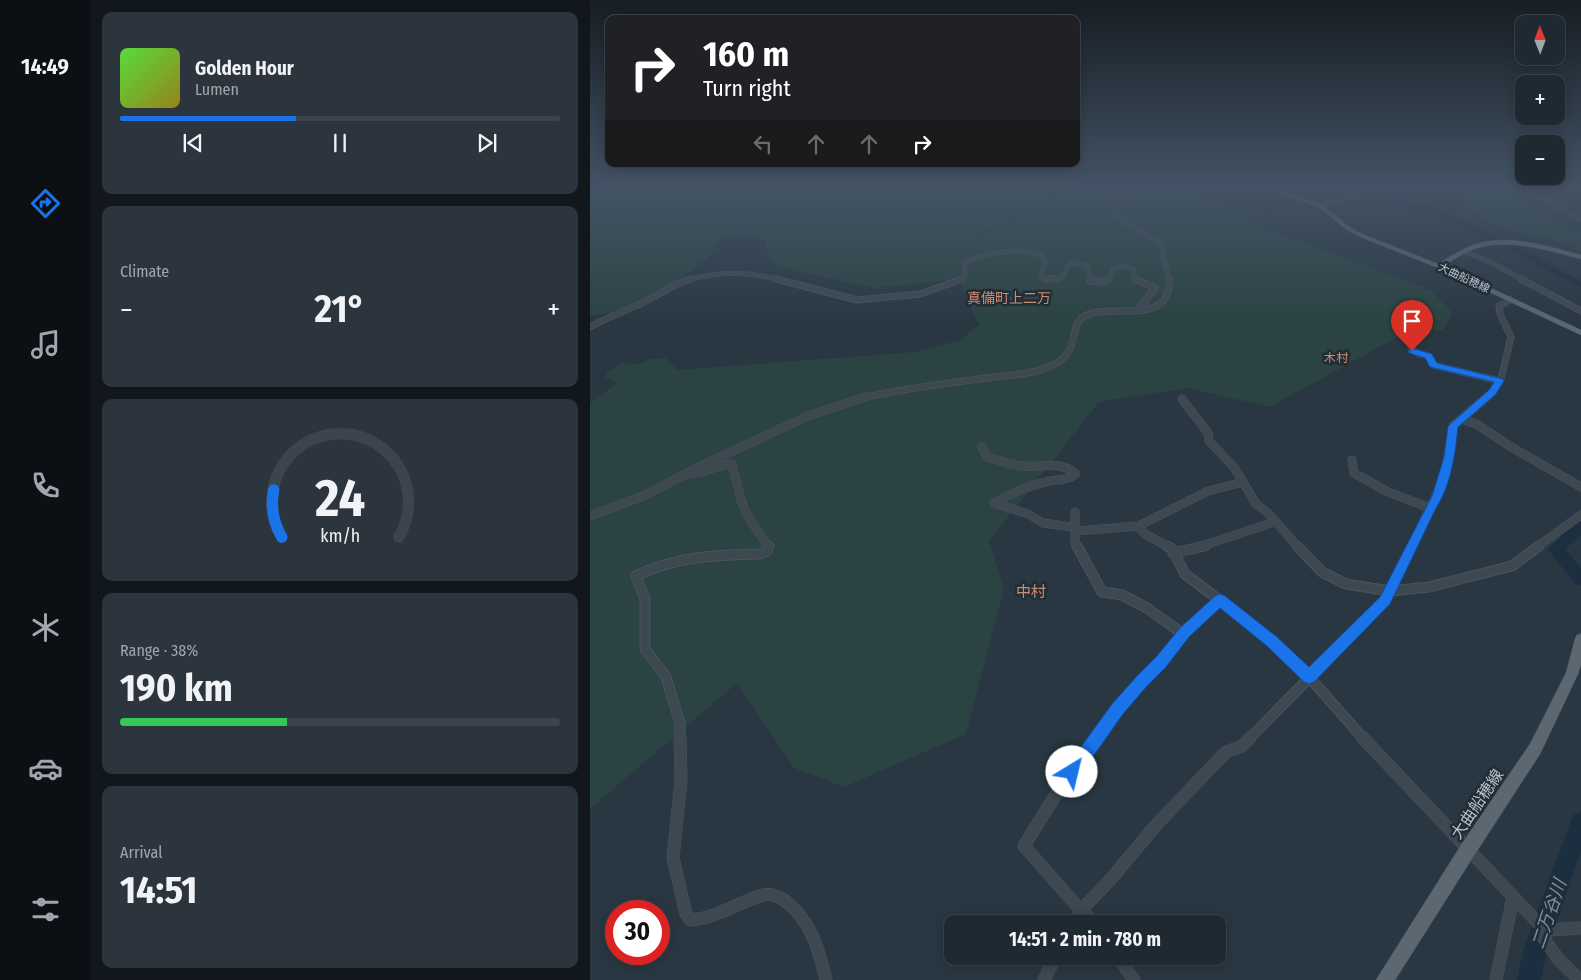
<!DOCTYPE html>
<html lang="en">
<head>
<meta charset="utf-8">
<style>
	body { margin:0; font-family:"Fira Sans Condensed","Noto Sans JP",sans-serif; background:#2c353e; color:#f1f3f6; height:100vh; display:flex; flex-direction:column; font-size:19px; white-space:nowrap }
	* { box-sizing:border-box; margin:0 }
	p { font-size:16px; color:#a1a6ac }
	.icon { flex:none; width:28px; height:28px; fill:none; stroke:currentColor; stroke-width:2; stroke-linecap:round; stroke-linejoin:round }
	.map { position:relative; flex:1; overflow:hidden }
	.sheet { display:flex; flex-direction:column; gap:12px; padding:12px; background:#11171c; width:500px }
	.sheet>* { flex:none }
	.guide { position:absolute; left:15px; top:15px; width:475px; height:152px; border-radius:10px; box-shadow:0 2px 12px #0003,0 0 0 1px #3c454d; background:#202124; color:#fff; overflow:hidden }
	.needle { width:32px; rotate:359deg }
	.tools { position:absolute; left:925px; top:15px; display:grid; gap:10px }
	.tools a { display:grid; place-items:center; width:50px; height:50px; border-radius:10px; background:#1f2932; box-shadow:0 2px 12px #0003,0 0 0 1px #3c454d; font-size:25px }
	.speed { position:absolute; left:15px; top:900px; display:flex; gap:10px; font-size:25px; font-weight:700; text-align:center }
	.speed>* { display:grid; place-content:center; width:65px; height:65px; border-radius:50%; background:#1f2932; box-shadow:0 2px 12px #0003,0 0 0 1px #3c454d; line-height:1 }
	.speed .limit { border:8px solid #d22; background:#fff; color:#111 }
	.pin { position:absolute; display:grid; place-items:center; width:42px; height:42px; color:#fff; margin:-51px -21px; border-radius:50% 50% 50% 0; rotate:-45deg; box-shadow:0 0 5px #0007 }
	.pin .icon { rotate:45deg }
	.me { position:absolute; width:55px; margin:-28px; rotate:36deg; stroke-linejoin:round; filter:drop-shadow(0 0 4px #0008) }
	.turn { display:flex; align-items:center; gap:18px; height:105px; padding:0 15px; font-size:22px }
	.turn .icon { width:65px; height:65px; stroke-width:2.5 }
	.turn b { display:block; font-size:35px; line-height:42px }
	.lanes { display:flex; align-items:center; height:48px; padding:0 15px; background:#0003; justify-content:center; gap:25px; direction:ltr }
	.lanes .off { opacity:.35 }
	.big { font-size:38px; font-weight:700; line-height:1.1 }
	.sheet .card { flex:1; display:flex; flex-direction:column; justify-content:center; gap:8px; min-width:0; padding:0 18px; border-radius:10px; background:#2c353e }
	.sheet .dial { align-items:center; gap:0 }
	.dial svg { height:130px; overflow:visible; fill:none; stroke:#3c454d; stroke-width:7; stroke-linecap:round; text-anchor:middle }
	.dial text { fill:#f1f3f6; stroke:none }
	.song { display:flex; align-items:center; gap:15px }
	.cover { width:60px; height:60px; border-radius:8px; background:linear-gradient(135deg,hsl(110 70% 55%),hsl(50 70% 35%)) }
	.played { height:5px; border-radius:2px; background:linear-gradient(90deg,#1a73e8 40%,#3c454d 40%) }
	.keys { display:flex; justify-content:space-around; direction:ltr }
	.heat { display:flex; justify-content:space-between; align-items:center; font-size:28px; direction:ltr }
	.charge { height:8px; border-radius:4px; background:linear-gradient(90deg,#34c759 38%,#3c454d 0) }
	.trip { position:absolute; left:354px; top:915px; width:282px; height:50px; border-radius:10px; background:#1f2932; box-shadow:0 2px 12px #0003,0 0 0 1px #3c454d; font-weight:700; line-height:50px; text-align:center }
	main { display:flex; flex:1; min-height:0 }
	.menu { display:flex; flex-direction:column; width:90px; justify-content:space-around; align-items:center; background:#0c1014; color:#a1a6ac }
	.menu .icon { width:35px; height:35px }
	.menu .active { color:#1a73e8 }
	.menu b { font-size:22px; color:#f1f3f6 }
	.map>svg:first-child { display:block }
	.green { fill:#2b4342 }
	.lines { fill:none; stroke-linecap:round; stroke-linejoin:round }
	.stream { stroke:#1c2f40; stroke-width:1 }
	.river { fill:#1c2f40; fill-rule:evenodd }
	.minor-far4-casing { stroke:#4a545e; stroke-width:5 }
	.minor-far3-casing { stroke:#4a545e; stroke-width:7 }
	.minor-far2-casing { stroke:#4a545e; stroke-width:9 }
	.minor-far1-casing { stroke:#4a545e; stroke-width:11 }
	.minor-casing { stroke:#4a545e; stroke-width:13 }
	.major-casing { stroke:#4a545e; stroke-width:1 }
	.minor-far4 { stroke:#3d4851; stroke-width:4.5 }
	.minor-far3 { stroke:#3d4851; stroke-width:5.5 }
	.minor-far2 { stroke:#3d4851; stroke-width:8 }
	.minor-far1 { stroke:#3d4851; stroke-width:9 }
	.minor { stroke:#3d4851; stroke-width:12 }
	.major { fill:#5b6871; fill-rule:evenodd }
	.route { fill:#1a73e8; stroke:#114b97 }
	.labels { text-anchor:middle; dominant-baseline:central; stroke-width:5; stroke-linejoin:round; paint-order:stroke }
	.far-street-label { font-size:11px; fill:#bac3cb; stroke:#212d37 }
	.far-neighbourhood-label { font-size:12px; fill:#d08c70; stroke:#212d37 }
	.far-quarter-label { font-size:14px; fill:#d08c70; stroke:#212d37 }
	.neighbourhood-label { font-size:15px; fill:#d08c70; stroke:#212d37 }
	.near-street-label { font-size:16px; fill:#bac3cb; stroke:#212d37 }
	.near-water-label { font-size:18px; font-style:italic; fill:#7692a8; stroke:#212d37 }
</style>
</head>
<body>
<main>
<nav class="menu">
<b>14:49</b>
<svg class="icon active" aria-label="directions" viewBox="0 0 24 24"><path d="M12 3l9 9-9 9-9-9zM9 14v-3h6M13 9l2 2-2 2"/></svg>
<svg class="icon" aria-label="music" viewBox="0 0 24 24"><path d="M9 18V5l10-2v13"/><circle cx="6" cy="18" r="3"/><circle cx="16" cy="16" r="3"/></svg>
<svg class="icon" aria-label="phone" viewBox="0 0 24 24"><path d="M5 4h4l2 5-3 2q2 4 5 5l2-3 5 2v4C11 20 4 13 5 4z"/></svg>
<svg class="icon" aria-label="climate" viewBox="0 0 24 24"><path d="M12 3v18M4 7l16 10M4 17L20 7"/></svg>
<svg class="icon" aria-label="car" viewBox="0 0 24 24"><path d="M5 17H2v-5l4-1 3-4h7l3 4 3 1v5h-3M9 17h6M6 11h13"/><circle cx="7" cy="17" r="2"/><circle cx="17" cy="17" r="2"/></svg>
<svg class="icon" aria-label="filters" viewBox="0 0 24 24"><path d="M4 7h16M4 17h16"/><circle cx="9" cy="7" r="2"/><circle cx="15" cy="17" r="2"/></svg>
</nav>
<section class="sheet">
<div class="card">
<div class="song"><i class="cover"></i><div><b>Golden Hour</b><p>Lumen</p></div></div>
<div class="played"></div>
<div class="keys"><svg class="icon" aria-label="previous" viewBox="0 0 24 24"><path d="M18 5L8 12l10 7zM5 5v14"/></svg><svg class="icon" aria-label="pause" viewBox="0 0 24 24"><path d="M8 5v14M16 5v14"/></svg><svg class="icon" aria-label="next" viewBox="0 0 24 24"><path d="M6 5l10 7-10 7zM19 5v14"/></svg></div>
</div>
<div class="card"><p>Climate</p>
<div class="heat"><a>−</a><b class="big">21°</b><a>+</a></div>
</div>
<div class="card dial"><svg viewBox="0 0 100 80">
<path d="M14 69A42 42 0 1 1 86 69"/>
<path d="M14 69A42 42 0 0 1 9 40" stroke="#1a73e8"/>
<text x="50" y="56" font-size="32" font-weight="700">24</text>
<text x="50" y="72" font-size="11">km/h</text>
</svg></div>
<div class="card"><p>Range · 38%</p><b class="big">190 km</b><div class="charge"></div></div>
<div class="card"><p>Arrival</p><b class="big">14:51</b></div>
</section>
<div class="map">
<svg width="991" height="980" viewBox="0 0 991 980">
	<rect width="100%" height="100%" fill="#293742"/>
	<!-- green -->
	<path class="green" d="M0 187H613L614 196 681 230 842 291 863 313 853 330H820L680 407 597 388 509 402 399 541 414 588 376 734 254 787 204 768 147 683 0 809V403L27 383 15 378 18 371 33 363 52 364 60 359 76 358 87 370 325 352 370 340 389 325 369 279 285 288 192 268 182 263 177 253 175 240C159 235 138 230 125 243V250C102 275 61 296 30 310 21 314 10 314 0 316Z
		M839 187H924L944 211 991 233V252L979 243 924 232 898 223 874 201Z"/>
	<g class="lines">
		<!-- stream -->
		<path class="stream" d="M376 245 395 233 456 203 470 187"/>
		<!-- river -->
		<path class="river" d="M787 187H796L817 202 845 208 915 241 908 243 840 212 811 206Z
			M922 244 991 281V288L919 249V245Z
			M991 520V535L975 549 991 568V585L985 584 958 549 986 522Z
			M991 811V851L958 947 951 980H927L934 947 981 821 984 814Z"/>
		<!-- minor-far4 casing -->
		<g class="minor-far4-casing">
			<path id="minor-far4" d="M516 187 531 197 526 217 570 243 579 280
				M936 187C952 201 973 208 991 220
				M941 187 985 190 987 187
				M730 206 788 188
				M875 252 898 261 934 280
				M96 280C132 271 155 271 191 280
				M371 280 375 275 374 262C399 252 425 248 451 255L455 261 451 277 459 280 472 278 479 265 489 263 498 266 500 280
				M517 280 524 268 535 266 543 269 545 279 548 280"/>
		</g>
		<!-- minor-far3 casing -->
		<g class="minor-far3-casing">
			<path id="minor-far3" d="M186 279 267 300 330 294 372 279
				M456 279H466
				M500 279V281L512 282 519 279
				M545 279 565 288 548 310
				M931 279 991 311
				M0 327C19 316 39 310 58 300 72 293 85 283 101 279
				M821 348 827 353 839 356 843 365 910 381
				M273 398C314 388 355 384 396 378 418 375 443 375 463 365 493 351 476 324 497 315 523 303 581 327 579 279
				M896 398 903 392 911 379 921 337 910 314 909 306 920 300"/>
		</g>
		<!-- minor-far2 casing -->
		<g class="minor-far2-casing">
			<path id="minor-far2" d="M592 399 618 433 619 441 644 467 653 482
				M872 419 888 425 921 447 991 487
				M392 447 397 457C409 460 420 465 432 466 451 468 470 460 486 474 477 481 466 479 456 482 437 486 420 494 404 503L438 514 453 523 482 527 486 531 548 526
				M762 460 764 473 798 492 840 508
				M96 474C113 475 125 465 142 464L151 500 157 515 178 547
				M485 512V543L487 547
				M0 516 53 496 117 463 218 416 278 396
				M579 547 555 534 548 526 618 491 653 482 666 504 678 513 708 547
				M609 547 684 522
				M821 547 854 479 863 426 898 396
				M947 547 991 515"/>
		</g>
		<!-- minor-far1 casing -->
		<g class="minor-far1-casing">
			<path id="minor-far1" d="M487 546 512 592 532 595 557 608 593 634
				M577 546 582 549 595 574 670 631 719 677 773 738
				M707 546 732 572 756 584 800 591 839 587 922 566 949 546
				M583 553 615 546
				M90 738V723L76 677 55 649V599L46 576C86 556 126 555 170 554L177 551 179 546
				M507 738 528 709 571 662 594 632 630 599
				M660 738 795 601 822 546"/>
		</g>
		<!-- minor casing -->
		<g class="minor-casing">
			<path id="minor" d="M90 737 91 780 83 858 96 914 101 920C127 918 149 902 173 895 181 893 188 896 194 900 221 920 229 950 236 980
				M772 737 949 924 958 930 991 928
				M483 924 492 909 520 880 567 824 636 752 652 746 661 737
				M503 924 492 909 487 906 434 846 463 799 508 737
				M958 930 954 939 970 961 990 980
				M527 956 544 980
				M454 980 466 956
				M906 980 923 897"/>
		</g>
		<!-- major casing -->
		<g class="major-casing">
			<path id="major" d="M673 187H682L732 205 761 228 772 234 848 264C859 257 870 250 883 245 916 233 958 246 991 255V259C960 251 924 239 891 247 877 250 865 259 853 266L991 330V335L846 267 768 236 757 230 728 207Z
				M991 634V664L988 674 950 754 885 854 805 980H786L873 842 940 744 976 673 985 639 987 635Z"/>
		</g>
		<!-- minor-far4 -->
		<use href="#minor-far4" class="minor-far4"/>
		<!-- minor-far3 -->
		<use href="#minor-far3" class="minor-far3"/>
		<!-- minor-far2 -->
		<use href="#minor-far2" class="minor-far2"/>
		<!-- minor-far1 -->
		<use href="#minor-far1" class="minor-far1"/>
		<!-- minor -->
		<use href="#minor" class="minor"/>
		<!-- major -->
		<use href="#major" class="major"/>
	</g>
	<!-- sky -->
	<linearGradient id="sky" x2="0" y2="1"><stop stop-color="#171e24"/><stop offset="0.58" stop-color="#435365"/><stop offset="1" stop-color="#435365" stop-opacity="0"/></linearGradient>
	<rect width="991" height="324" fill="url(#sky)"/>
	<!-- route -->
	<path class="route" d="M822 348 842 354 847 363 913 379 914 381 906 394 868 427C865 456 861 485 845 510L800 604 724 682 719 684 714 682 677 646 630 608 599 637 576 667 557 686 533 714 488 778 482 780 477 778 474 772 477 766 522 704 547 676 566 657 590 628 625 596 630 594 635 596 687 637 719 667 790 597 842 496 854 457 858 426 899 390 904 382 840 367 835 358 819 353 818 351Z"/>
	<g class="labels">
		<!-- far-street labels -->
		<g class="far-street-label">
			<text transform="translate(874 278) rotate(25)">大曲船穂線</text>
		</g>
		<!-- far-neighbourhood labels -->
		<g class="far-neighbourhood-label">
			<text x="746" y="358">木村</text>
		</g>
		<!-- far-quarter labels -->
		<g class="far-quarter-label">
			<text x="419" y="298">真備町上二万</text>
		</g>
		<!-- neighbourhood labels -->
		<g class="neighbourhood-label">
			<text x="441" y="592">中村</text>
		</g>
		<!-- near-street labels -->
		<g class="near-street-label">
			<text transform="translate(887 804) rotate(-56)">大曲船穂線</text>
		</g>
		<!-- near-water labels -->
		<g class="near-water-label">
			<text transform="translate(959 914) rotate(-71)">二万谷川</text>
		</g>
	</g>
</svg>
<div class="tools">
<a><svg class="needle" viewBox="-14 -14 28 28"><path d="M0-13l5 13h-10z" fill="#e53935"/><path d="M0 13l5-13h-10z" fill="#a1a6ac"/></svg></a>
<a>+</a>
<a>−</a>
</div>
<div class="speed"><div class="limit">30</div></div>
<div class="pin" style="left:822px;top:351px;background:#d93025"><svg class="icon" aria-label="arrive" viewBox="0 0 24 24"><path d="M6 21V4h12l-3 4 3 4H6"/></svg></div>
<svg class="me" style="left:482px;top:772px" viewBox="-20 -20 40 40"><circle r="19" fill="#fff"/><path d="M0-13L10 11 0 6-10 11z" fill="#1a73e8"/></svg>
<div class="trip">14:51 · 2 min · 780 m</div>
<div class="guide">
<div class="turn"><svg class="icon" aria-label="right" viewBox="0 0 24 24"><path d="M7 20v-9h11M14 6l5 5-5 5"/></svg><div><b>160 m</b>Turn right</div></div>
<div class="lanes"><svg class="icon off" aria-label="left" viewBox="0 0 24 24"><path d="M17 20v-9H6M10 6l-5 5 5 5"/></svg><svg class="icon off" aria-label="ahead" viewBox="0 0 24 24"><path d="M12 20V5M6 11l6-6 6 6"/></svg><svg class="icon off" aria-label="ahead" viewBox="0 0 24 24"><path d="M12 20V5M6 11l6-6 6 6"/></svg><svg class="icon" aria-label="right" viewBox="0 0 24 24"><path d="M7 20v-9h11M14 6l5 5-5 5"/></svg></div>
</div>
</div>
</main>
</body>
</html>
